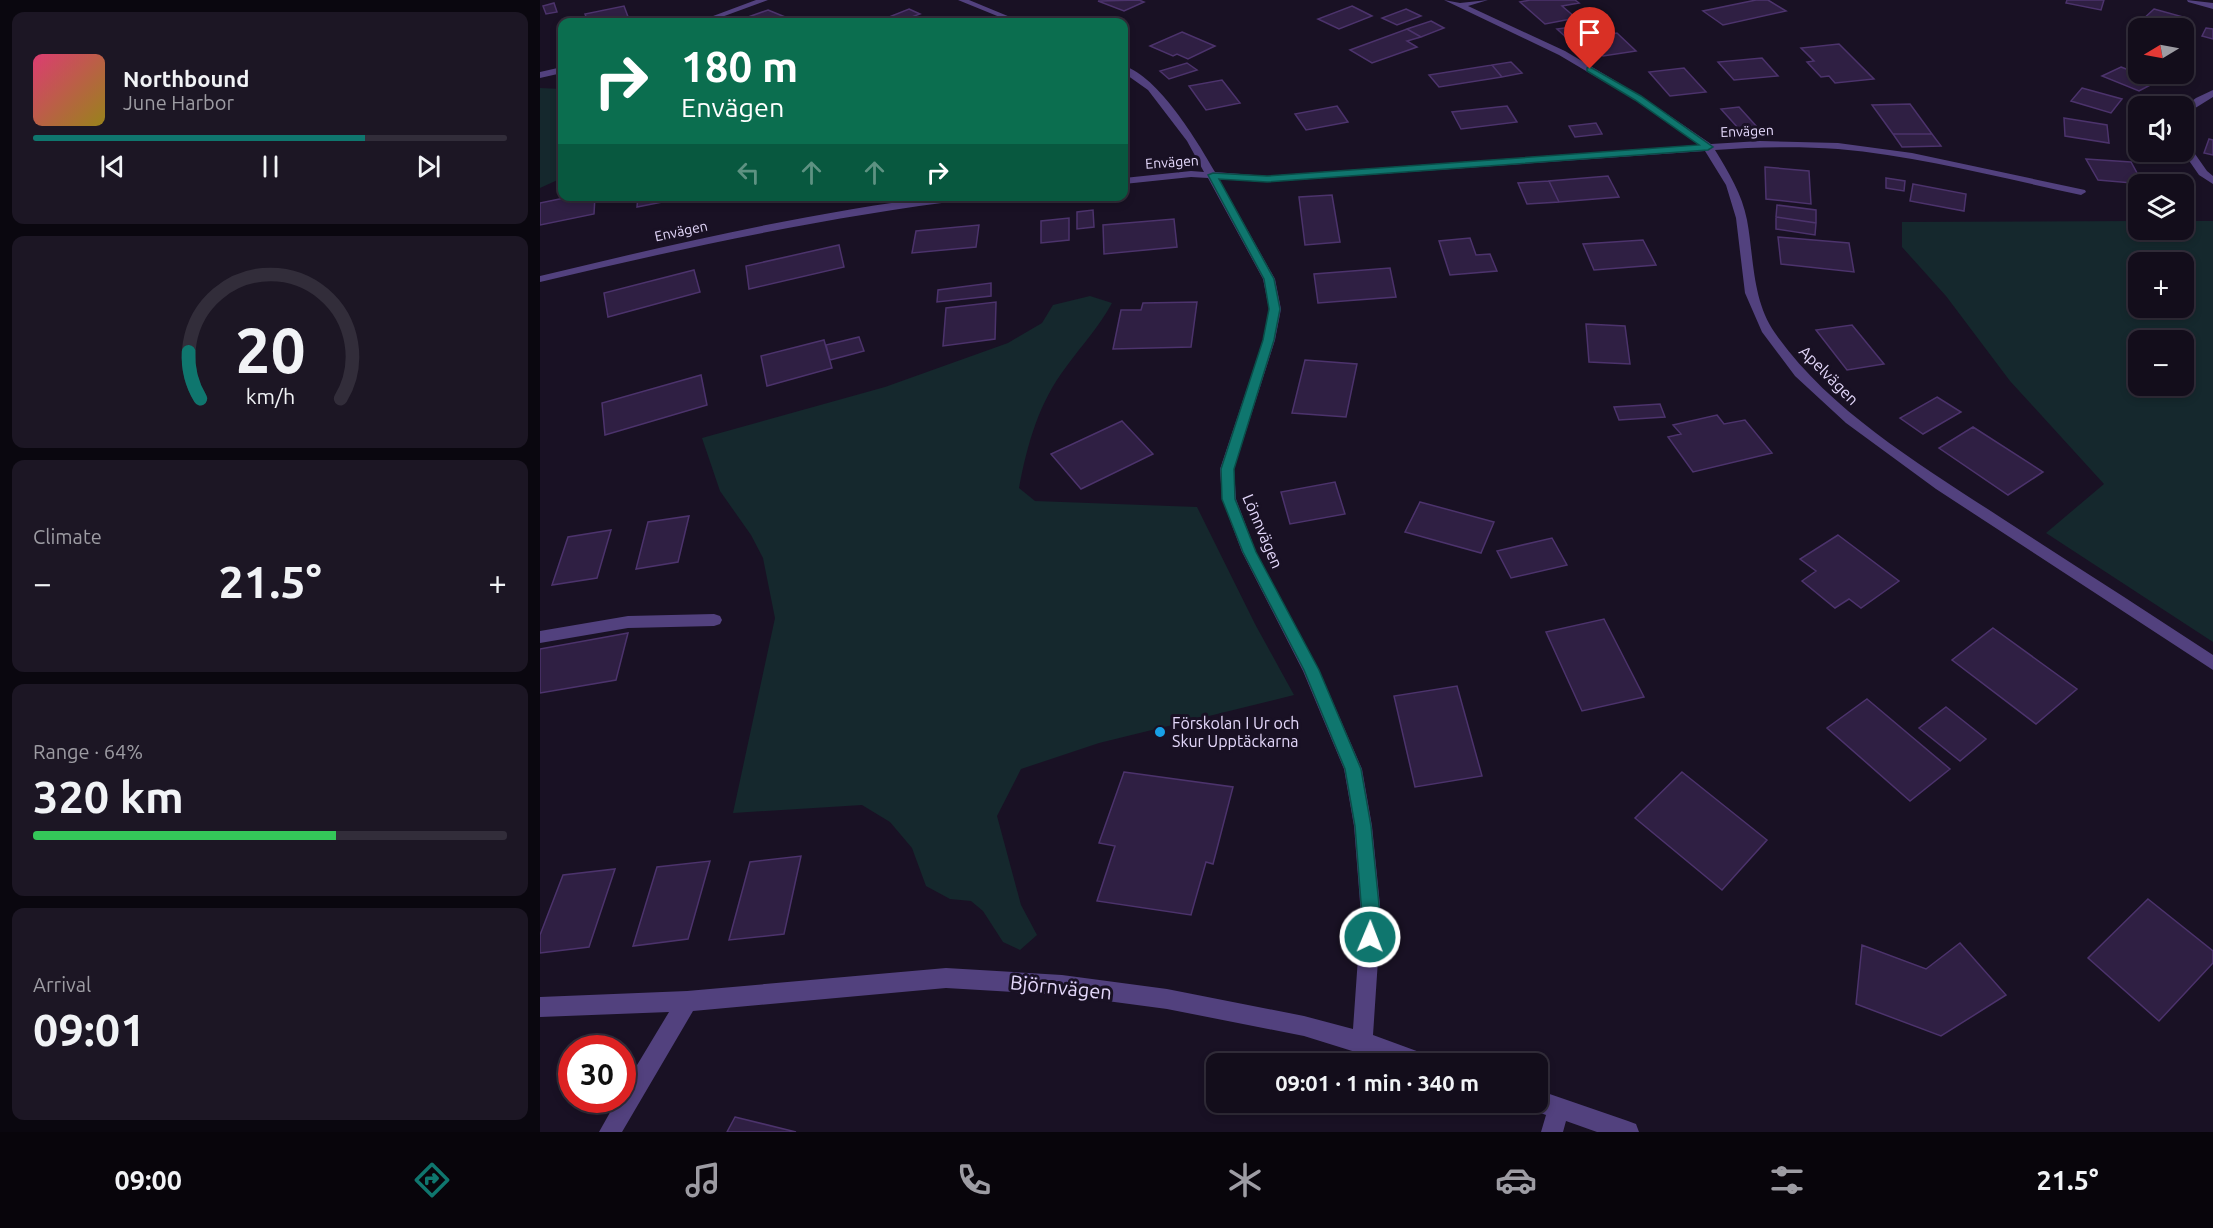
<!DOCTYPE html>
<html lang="en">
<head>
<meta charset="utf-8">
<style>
	body { margin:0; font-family:Ubuntu,sans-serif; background:#1c1624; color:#f1f3f6; height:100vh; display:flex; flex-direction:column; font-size:22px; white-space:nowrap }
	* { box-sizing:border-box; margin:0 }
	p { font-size:20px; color:#9d9ca3 }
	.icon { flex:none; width:33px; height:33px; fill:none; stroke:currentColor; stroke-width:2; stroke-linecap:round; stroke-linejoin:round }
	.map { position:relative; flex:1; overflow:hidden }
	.side { display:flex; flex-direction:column; gap:12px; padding:12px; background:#0a070f; width:540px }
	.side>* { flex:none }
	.hud { position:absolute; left:18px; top:18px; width:570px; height:183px; border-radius:12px; box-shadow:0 3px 9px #0003,0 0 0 2px #322d3a; background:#0b6e4f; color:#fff; overflow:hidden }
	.needle { width:39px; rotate:260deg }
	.fabs { position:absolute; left:1588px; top:18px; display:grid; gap:12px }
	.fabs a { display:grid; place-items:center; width:66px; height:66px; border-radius:12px; background:#130d1b; box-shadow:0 3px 9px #0003,0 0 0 2px #322d3a; font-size:30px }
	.speed { position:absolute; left:18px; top:1035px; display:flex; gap:12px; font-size:30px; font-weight:700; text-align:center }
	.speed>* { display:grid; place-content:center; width:78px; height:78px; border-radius:50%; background:#130d1b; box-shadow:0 3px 9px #0003,0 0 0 2px #322d3a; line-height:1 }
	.speed .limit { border:9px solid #d22; background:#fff; color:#111 }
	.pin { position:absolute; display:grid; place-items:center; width:51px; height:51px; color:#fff; margin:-62px -26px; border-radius:50% 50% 50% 0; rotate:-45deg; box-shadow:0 0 6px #0007 }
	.pin .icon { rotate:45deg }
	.me { position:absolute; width:66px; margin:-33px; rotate:1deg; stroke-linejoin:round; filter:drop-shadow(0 0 4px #0008) }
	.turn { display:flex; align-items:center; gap:21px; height:126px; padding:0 24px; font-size:27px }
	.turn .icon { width:78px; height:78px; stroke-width:2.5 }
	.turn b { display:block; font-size:42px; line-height:51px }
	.lanes { display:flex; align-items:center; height:57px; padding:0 24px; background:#0003; justify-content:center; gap:30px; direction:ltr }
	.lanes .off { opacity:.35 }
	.big { font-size:45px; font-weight:700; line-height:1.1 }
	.side .widget { flex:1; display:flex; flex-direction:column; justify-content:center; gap:9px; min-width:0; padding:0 21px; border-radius:12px; background:#1c1624 }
	.side .dial { align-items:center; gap:0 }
	.dial svg { height:156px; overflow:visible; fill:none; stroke:#322d3a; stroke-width:7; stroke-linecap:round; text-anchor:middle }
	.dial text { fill:#f1f3f6; stroke:none }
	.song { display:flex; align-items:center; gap:18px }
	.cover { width:72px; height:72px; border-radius:9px; background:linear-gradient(135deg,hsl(340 70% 55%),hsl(50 70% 35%)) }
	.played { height:6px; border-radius:3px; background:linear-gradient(90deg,#0f766e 70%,#322d3a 70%) }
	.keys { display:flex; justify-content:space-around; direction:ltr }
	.heat { display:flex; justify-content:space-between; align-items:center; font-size:33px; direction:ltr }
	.charge { height:9px; border-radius:4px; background:linear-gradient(90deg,#34c759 64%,#322d3a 0) }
	.trip { position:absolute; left:666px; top:1053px; width:342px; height:60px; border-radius:12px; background:#130d1b; box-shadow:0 3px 9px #0003,0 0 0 2px #322d3a; font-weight:700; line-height:60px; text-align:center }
	.tabs { display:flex; height:96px; justify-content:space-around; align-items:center; background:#08050b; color:#9d9ca3 }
	.tabs .icon { width:42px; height:42px }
	.tabs .active { color:#0f766e }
	.tabs b { font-size:27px; color:#f1f3f6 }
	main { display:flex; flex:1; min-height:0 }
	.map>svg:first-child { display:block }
	.green { fill:#15282d; fill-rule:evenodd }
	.building { fill:#2f1f43; stroke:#4c336c; stroke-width:1.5 }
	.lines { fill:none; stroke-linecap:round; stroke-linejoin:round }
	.minor { fill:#52417e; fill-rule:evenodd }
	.route { fill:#0f766e; stroke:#0a4d48; stroke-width:1.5 }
	.poi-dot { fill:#18a0e7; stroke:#191124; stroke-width:2 }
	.labels { text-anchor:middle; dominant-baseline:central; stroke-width:6; stroke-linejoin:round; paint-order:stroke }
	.far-street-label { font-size:14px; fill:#e4d8fb; stroke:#191124 }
	.street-label { font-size:16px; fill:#e4d8fb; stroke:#191124 }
	.poi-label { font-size:16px; fill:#e4d8fb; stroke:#191124; text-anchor:start }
	.near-street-label { font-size:20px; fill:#e4d8fb; stroke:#191124 }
</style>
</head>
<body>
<main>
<section class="side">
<div class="widget">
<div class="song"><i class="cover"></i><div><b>Northbound</b><p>June Harbor</p></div></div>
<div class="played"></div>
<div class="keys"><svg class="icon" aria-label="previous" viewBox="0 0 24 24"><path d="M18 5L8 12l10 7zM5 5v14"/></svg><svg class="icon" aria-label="pause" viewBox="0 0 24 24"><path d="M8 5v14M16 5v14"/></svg><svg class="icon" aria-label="next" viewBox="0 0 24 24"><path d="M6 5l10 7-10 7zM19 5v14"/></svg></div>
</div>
<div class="widget dial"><svg viewBox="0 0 100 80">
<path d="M14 69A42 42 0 1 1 86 69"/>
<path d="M14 69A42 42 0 0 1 8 45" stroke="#0f766e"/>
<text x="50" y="56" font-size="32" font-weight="700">20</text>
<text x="50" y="72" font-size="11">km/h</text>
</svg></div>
<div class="widget"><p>Climate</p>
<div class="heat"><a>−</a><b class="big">21.5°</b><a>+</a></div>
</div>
<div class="widget"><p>Range · 64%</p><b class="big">320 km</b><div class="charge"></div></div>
<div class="widget"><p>Arrival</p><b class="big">09:01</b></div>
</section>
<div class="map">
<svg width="1673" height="1132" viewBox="0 0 1673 1132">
	<rect width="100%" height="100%" fill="#191124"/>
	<!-- green -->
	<path class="green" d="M0 88 22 89V178L0 188Z
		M1599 221V230H1644V221H1673V642L1506 533 1564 484 1470 381 1406 296 1362 247V222ZM1599 262H1644V308H1599ZM1599 340H1644V386H1599Z
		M550 296 572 303C559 327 542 345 526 367 499 402 487 445 479 488L495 501 657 507 715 624 754 695 559 743 481 769 457 816 481 905 497 935 480 950 463 942 443 911 431 901 410 899 386 886 372 848 350 822 322 805 193 813 235 618 223 558 211 535 180 491 162 438 345 387 468 343 502 323 513 305Z"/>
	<!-- building -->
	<path class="building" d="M599 0 604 2 584 11 558 1Z
		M990 0H1035L1039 3 1022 6 1036 18 1005 24 980 2Z
		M1216 0H1228L1246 11 1183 25 1163 11Z
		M1527 0H1564L1561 10 1526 3Z
		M14 3 17 12 6 14 3 6Z
		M84 6 90 22H48L45 14Z
		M812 6 832 16 799 29 778 19Z
		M369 9 380 14 358 22 344 19Z
		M866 9 881 16 857 25 842 18Z
		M1614 9 1647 18 1636 28 1601 21Z
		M228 10 255 21 194 22Z
		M891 21 904 28 881 37 867 29Z
		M1047 25 1058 36 1029 40 1017 29Z
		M1666 28 1673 29V39L1662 36Z
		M867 29 881 37 867 41 877 47 832 63 810 50Z
		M642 32 675 46 648 59 637 54 633 56 610 46Z
		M1077 33 1096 51 1063 56 1043 38Z
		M1299 44 1334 79 1295 83 1289 76 1281 77 1267 62 1274 61 1261 48Z
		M1222 58 1238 76 1194 80 1178 62Z
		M971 62 982 73 962 77 952 65Z
		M647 63 657 70 629 79 620 71Z
		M952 65 962 77 899 87 889 75Z
		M1581 67 1618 81 1599 91 1562 76Z
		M1144 68 1166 92 1130 96 1109 72Z
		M682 80 700 103 666 110 649 86Z
		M1542 88 1582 99 1571 113 1531 101Z
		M1370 104 1392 134H1353L1332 105Z
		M797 106 808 122 766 130 755 114Z
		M967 106 977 122 921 129 912 112Z
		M1199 107 1217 127 1199 129 1181 109Z
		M1524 118 1567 125 1569 143 1525 136Z
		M1056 123 1062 134 1035 137 1029 126Z
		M1353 134H1392L1401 146 1362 147Z
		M1669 139 1673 140V155L1664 153Z
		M1546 159 1591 162 1603 184 1558 180Z
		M1225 167 1269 171 1271 204 1226 199Z
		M1068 176 1079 197 1019 202 1009 181Z
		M1346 178 1365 181 1364 191 1346 188Z
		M1009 181 1019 202 987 204 978 183Z
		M1373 184 1426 194 1424 211 1370 201Z
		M792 195 800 242 765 245 759 197Z
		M34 196H55L54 214 0 225V203Z
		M98 196H128V201L97 207Z
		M1237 205 1276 210V223L1236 217Z
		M553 210 554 227 537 229V212Z
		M1236 217 1276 223 1275 235 1236 229Z
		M529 218V240L501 243V221Z
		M634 219 637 247 564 254 563 225Z
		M439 225 436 247 372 253 376 231Z
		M1238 237 1309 243 1314 272 1241 264Z
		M930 238 936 255 950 254 957 271 910 275 899 241Z
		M1103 240 1116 265 1054 270 1043 244Z
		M299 245 304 267 209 289 206 266Z
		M850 268 856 297 778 303 774 274Z
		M154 270 160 292 68 317 64 293Z
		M451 283V296L397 302 398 290Z
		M456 302 455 339 403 346 406 308Z
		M657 302 651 347 573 349 581 310H601L603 303Z
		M1046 324 1085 326 1090 364 1049 362Z
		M1312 325 1344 364 1307 370 1276 330Z
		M319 337 324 351 290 360 286 345Z
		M284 340 292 368 227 386 221 356Z
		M765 360 817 364 806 417 752 413Z
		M161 375 167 405 65 435 62 403Z
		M1397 397 1421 412 1383 434 1360 418Z
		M1120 404 1125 417 1079 420 1074 407Z
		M1177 415 1184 424 1205 420 1232 453 1153 472 1128 437 1141 434 1133 425Z
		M582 421 613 454 541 489 511 454Z
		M1433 427 1503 472 1468 495 1399 448Z
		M795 482 805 514 750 524 741 492Z
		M880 502 954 522 941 553 865 532Z
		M149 516 138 562 96 569 108 522Z
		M71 530 57 578 12 585 28 537Z
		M1298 535 1359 581 1321 608 1309 599 1295 608 1262 581 1276 571 1260 559Z
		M1012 538 1027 565 971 578 957 551Z
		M1064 619 1104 697 1042 711 1006 632Z
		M1453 628 1537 689 1496 724 1412 660Z
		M88 633 76 680 0 693V649Z
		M917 686 942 776 875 787 854 696Z
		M1327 699 1410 769 1370 801 1287 728Z
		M1406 707 1446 739 1420 761 1379 728Z
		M584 772 693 787 673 864 666 862 651 915 557 901 575 846 559 843Z
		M1142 772 1227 840 1182 890 1095 818Z
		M261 856 244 934 189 940 210 862Z
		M170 861 148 939 93 946 117 867Z
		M75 869 49 947 0 953V935L23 875Z
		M1608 899 1673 951V963L1619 1021 1548 958Z
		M1420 943 1466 995 1401 1036 1316 1004 1322 945 1386 969Z
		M195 1117 256 1132H187Z"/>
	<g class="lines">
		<!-- minor -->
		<path class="minor" d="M216 0H228L168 22H157Z
			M418 0H429L482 22H472Z
			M904 0 920 3 948 0 928 6 1025 51 1101 96 1171 144 1220 141 1298 143 1372 153 1545 190 1546 192 1541 195C1461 178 1380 156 1298 149 1257 146 1216 147 1175 150 1189 173 1202 194 1207 220 1214 258 1212 300 1235 333 1290 412 1384 467 1463 519 1533 564 1603 609 1673 655V670L1396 489 1306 423 1255 376 1222 332 1205 293 1196 218 1186 185 1165 151 727 182 679 179 735 279 741 309 735 340 694 469 696 499 716 552 779 670 822 769 832 826 841 915 833 1035 893 1057 896 1064H854L764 1036 627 1009 522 995 406 988 153 1011 82 1132H59L77 1100H82V1090L129 1012 0 1017V997L147 991 406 968 522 975 627 989 764 1016 813 1029 821 915 814 826 804 769 763 671 702 552 682 499 680 469 723 340 729 309 723 279 668 178 651 177 584 184V178L651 171 664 172 647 141 608 90 584 73V66C618 76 658 142 675 172L727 176 1159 145 1095 100 1019 55Z
			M1647 0 1673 3V9L1648 2Z
			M22 67V73L0 78V72Z
			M1673 90V97L1644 115V107L1656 98Z
			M1644 143 1648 144 1667 171 1673 176V184L1659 175 1643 152Z
			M402 196H437L432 199C286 217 143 248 0 282V276C133 244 266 213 402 196Z
			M174 614 180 616 182 620 180 624 174 626 88 628 0 643V631L88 616Z
			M998 1090 1088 1121 1096 1124 1099 1132H1057L1026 1121 1023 1132H1001L1006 1115 990 1109 988 1102H998Z"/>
	</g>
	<!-- route -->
	<path class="route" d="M1050 67 1101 96 1173 147 1168 150 727 182 679 179 734 279 740 309 734 340 694 469 695 499 716 552 779 670 821 769 831 826 840 915 836 943 830 945 823 943 821 937 822 915 815 826 805 769 764 670 703 552 682 499 681 469 723 340 729 309 724 279 668 175 673 173 727 176 1159 145 1095 100 1047 71V68Z"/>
	<!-- markers -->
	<circle class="poi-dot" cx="620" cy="732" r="6"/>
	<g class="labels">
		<!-- far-street labels -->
		<g class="far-street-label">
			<text transform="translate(1207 131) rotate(-2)">Envägen</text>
			<text transform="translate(632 162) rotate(-4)">Envägen</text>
			<text transform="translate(141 231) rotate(-12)">Envägen</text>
		</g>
		<!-- street labels -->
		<g class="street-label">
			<text transform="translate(1289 375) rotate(45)">Apelvägen</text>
			<text transform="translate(723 531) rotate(67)">Lönnvägen</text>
		</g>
		<!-- poi labels -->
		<g class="poi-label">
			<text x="632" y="723">Förskolan I Ur och<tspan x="632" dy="18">Skur Upptäckarna</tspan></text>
		</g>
		<!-- near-street labels -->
		<g class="near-street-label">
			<text transform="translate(521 987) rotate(6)">Björnvägen</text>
		</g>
	</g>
</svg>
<div class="fabs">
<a><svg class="needle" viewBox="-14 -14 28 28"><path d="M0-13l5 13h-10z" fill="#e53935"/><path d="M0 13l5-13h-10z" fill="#9d9ca3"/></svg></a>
<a><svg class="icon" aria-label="sound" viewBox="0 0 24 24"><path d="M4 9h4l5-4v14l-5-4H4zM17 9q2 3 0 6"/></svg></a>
<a><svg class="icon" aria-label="layers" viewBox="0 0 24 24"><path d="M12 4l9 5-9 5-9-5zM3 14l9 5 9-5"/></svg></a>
<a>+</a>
<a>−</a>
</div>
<div class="speed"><div class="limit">30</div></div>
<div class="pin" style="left:1050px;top:69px;background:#d93025"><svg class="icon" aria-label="arrive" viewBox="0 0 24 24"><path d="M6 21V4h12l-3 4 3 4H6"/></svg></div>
<svg class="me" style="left:830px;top:937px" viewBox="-20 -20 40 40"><circle r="17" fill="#0f766e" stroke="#fff" stroke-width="3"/><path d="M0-11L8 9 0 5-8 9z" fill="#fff"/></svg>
<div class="trip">09:01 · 1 min · 340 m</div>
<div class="hud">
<div class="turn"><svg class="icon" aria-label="right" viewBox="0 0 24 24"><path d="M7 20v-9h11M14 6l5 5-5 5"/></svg><div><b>180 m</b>Envägen</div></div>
<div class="lanes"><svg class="icon off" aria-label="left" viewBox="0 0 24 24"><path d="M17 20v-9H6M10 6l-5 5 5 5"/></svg><svg class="icon off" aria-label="ahead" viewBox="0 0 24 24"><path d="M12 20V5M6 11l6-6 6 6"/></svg><svg class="icon off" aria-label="ahead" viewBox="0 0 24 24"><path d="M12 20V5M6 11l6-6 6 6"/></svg><svg class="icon" aria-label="right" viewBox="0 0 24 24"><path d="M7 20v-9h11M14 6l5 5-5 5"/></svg></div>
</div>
</div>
</main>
<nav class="tabs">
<b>09:00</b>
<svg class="icon active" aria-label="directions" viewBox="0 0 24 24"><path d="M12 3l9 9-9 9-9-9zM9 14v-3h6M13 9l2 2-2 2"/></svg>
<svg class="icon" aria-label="music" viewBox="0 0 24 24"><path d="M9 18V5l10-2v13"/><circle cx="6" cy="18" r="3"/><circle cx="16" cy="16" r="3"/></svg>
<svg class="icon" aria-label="phone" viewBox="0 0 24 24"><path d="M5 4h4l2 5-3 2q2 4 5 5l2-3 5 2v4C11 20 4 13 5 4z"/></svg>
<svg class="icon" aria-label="climate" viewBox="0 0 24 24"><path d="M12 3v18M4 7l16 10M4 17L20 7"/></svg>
<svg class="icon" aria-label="car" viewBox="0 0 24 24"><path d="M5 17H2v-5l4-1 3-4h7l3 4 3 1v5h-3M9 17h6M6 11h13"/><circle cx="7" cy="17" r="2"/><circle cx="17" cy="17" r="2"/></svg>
<svg class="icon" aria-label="filters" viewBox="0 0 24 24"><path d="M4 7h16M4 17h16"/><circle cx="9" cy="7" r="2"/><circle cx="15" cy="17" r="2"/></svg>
<b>21.5°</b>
</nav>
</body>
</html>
